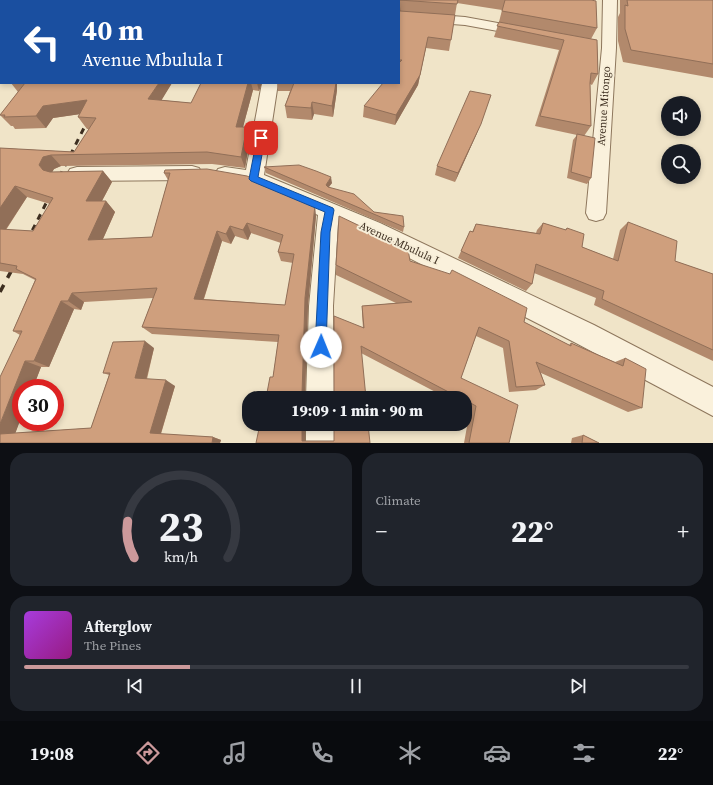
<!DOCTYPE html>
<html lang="en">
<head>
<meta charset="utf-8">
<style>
	body { margin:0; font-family:"Source Serif 4",serif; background:#20242c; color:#f1f3f6; height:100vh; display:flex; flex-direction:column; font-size:15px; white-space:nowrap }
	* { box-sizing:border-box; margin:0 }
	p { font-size:13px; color:#9ea1a6 }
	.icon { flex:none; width:22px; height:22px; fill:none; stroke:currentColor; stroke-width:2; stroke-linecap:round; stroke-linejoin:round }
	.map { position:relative; height:443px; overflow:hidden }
	.side { display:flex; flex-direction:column; gap:10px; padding:10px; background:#0d0f14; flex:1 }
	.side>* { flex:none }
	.hud { position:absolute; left:0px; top:0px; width:400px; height:84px; box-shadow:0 2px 6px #0003; background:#1a4fa0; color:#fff; overflow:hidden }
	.buttons { position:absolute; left:661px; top:96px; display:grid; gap:8px }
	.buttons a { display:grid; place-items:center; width:40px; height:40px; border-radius:50%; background:#171b24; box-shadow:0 2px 6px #0003; font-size:20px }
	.speed { position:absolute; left:12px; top:379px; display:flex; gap:8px; font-size:20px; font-weight:700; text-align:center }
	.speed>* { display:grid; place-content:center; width:52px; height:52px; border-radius:50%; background:#171b24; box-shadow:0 2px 6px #0003; line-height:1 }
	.speed .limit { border:6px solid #d22; background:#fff; color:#111 }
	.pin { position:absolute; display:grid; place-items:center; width:34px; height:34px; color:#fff; margin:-17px; border-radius:8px; box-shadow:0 2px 6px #0006 }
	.me { position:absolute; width:44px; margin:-22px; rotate:1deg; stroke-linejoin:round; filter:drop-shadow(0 0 3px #0008) }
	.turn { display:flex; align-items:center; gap:14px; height:84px; padding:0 16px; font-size:18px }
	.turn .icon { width:52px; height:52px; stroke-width:2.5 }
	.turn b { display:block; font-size:28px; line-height:34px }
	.big { font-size:30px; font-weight:800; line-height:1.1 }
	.side .tile { flex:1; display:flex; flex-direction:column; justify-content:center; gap:6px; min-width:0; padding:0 14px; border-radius:16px; background:#20242c }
	.side .dial { align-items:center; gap:0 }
	.dial svg { height:104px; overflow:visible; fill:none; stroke:#363941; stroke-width:7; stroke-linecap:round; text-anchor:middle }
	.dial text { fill:#f1f3f6; stroke:none }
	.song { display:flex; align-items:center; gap:12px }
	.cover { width:48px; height:48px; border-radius:6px; background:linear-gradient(135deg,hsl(280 70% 55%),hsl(310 70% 35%)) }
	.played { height:4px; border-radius:2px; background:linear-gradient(90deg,#cc999b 25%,#363941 25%) }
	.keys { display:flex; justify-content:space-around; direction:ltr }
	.heat { display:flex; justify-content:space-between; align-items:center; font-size:22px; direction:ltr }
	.side .tiles { flex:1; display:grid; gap:10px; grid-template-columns:1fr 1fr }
	.tile:last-child { grid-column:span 2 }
	.trip { position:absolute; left:242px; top:391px; width:230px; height:40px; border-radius:16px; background:#171b24; box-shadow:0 2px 6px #0003; font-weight:800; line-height:40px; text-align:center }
	.menu { display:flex; height:64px; justify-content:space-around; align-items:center; background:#090b0e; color:#9ea1a6 }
	.menu .icon { width:28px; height:28px }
	.menu .selected { color:#cc999b }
	.menu b { font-size:18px; color:#f1f3f6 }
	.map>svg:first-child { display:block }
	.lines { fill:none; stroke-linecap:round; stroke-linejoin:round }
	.minor-casing { stroke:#8d765c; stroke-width:2 }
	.minor { fill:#faf1dc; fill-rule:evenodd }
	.rail-far1 { stroke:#3d2e20; stroke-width:3; stroke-dasharray:6 6; stroke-linecap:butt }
	.rail { stroke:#3d2e20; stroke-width:3.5; stroke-dasharray:8 8; stroke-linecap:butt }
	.wall { fill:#b2896c; fill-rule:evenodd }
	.shaded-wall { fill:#916f58 }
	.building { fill:#cf9f7d; stroke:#916f58; fill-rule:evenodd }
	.route { fill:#1a73e8; stroke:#114b97 }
	.labels { text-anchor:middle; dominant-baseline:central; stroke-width:4; stroke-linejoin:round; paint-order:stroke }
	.street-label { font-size:11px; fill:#3d2e20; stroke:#f7eed8 }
</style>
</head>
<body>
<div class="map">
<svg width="713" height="443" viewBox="0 0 713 443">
	<rect width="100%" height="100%" fill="#f0e4c8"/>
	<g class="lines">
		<!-- minor casing -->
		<g class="minor-casing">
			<path id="minor" d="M278 0H292V1H278Z
				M603 0H617L616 48 606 213 603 219 596 221 589 219 586 213 602 48Z
				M399 12 465 17 525 28 530 29 532 32 530 35 525 36 465 25 399 20Z
				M262 83H278L264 175 380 223 594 325 713 387V416L576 343 364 235 338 224 333 306 334 398H306L309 306 318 215 251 186 218 179 215 174 218 169 225 167 246 170Z
				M192 166 199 168 202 173 199 178 192 180 77 181 70 179 67 174 70 169 77 167Z
				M306 424H334V443H306Z"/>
		</g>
		<!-- minor -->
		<use href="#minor" class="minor"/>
		<!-- rail-far1 -->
		<path class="rail-far1" d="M27 241 90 116"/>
		<!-- rail -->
		<path class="rail" d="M0 292 16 262"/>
	</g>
	<!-- wall -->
	<path class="wall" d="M0 0H54L53 1H1V74H0Z
		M328 0H591L597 28 591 39 499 22 502 10 457 3 449 51 426 48 418 85 395 125 363 117 364 106 399 83V1Z
		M620 0H713V78L623 62 618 41V17L620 13Z
		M499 22 597 40 598 74 592 85 590 84 591 126 584 136 591 178 587 184 567 178 573 140 577 135 535 126 559 50 494 37Z
		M11 83H172L161 100 191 103 201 83H262L259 91 253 90 243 127 250 139 245 168 212 164 61 166 54 169 52 172 103 171 112 182 102 201H106L115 212 103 239 152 237 168 180 164 173 165 170 316 216 308 306 305 394 333 395 334 393 363 328 362 314V306L396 303 336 275V265L410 261 524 322 569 345 571 343 615 362 625 358 642 408 628 412 541 373 545 385 536 390 509 392 503 348 476 336 461 378 509 443H464L470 410 465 408V398H447L361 353 366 398H266L273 377 278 342 152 334 142 327 153 298 84 302 81 310 74 309 49 367H41L15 433 91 428 109 375 103 373 154 348 147 379 175 386 161 434 213 437 221 440 220 443H0L20 335 13 331 35 280 23 274 0 271V148L74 152 89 129H87L78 117 80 114 53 118 46 128 15 129 13 126H11L0 115 18 92ZM27 197 50 204 33 231 6 230ZM251 233 281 243 278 252 281 261 293 263 285 305 204 299 222 241 231 244 235 236 248 240Z
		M277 83H337V90L333 117 314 114 312 120 287 118 285 106 290 91H278Z
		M477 133 455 182 435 175 437 166Z
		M264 167 332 183 329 187 374 212 404 227 403 232 266 173Z
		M628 222 675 261 713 274V361L594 305 596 298 534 273 532 284 526 291 458 258 470 231 472 232 476 224 536 233 537 230 543 223 565 230 567 228 582 247 613 259 620 230Z
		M583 435 599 443H571L572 438Z"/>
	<!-- shaded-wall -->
	<path class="shaded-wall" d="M38 0H54L53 1H37Z
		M428 37 418 85 395 125 396 115Z
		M159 83H172L155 111 148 99Z
		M248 83H251L253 90 240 138 236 127Z
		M257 83H262L259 91Z
		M336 83H337V90L333 117 332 106Z
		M491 95 477 133 455 182 458 173Z
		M87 100 95 112 53 118 46 128 36 116 43 106Z
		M312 102 314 114 312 120 311 108Z
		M247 127 250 139 245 168 241 157Z
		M51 155 61 166 54 169 50 176 43 170 39 165 43 157Z
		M103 171 112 182 96 212 86 201Z
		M331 177 332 183 326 190V185Z
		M15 186 27 197 0 238V208Z
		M106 201 115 212 98 250 88 240Z
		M315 205 316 216 308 306 305 398 302 394 305 298Z
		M247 223 251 233 248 240 243 230Z
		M230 226 235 236 231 244 226 234Z
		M217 231 222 241 201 307 194 299Z
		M72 293 84 302 81 310 68 301Z
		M61 301 74 309 49 367 34 361Z
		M145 341 154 348 145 384 135 378Z
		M25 361 41 367 33 388H21V418L14 437 0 435V424Z
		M166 380 175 386 160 436 150 433Z
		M302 424H305V443L302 441Z
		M213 437 221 440 220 443H212Z"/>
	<!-- building -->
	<path class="building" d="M0 0H38L37 1H1V67L0 66Z
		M95 0H274V1H94Z
		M328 0H458L457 4 399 0V1H328Z
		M505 0H591L596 1 597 28 502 11Z
		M627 0H713V64L631 50 625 29V5L628 6Z
		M399 2 400 11 455 15 451 40 428 37 420 75 396 115 364 106 383 83H399V63L402 60H399Z
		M499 22 597 40 598 74 591 73 590 83 591 126 540 116 564 40 497 26Z
		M11 83H159L148 99 191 103 201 83H248L236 127H247L241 157 207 152 51 155 43 157 39 165 43 170 50 172 103 171 86 201H106L88 240 152 237 170 173H164L165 170 207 169 247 176 315 205 305 298 302 394 333 395 334 393V316L364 328 362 306 412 302 336 265 339 216 408 249 410 261 450 274 452 270 527 308 524 322 571 346V343L623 366 625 358 646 369 642 408 536 362 545 385 516 387 509 341 479 327 461 378 518 405 509 443H469L476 406 465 400V398H460L361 346 366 398H266L270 377H273L279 335 142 327 157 288 72 293 68 301H61L34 361H25L0 424V377L22 331H13L36 279 16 269 17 266 0 263V229L33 231 53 198 15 186 0 208V148L74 152 96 118 78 117 87 100 43 106 36 116 4 117 5 115H0L25 83ZM247 223 283 235 278 252 294 254 285 305 194 299 217 231 226 234 230 226 243 230Z
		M294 83H336L332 106 312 102 311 108 285 106Z
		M470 91 491 95 481 124 458 173 437 166Z
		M577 134 595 138 591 178 571 172Z
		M299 165 316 171 331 177 326 185 328 187 354 194 374 212 403 216 404 227 264 167Z
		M628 222 677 241 675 261 713 274V350L602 299 604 291 536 264 532 284 461 251 470 231 473 232 476 224 540 234 543 223 566 230 567 228 584 234 582 247 618 261Z
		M145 341 135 378 166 380 150 433 213 437 212 443H0V434L91 428 110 373H103L113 342Z
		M260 424H302V441H334V424H368L370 443H256Z
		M583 435 599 443H582Z"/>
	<!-- route -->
	<path class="route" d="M261 135 265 138 258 177 333 208 334 210 330 232 326 347 325 351 321 352 317 351 315 347 321 232 325 212 251 181 249 179 257 138Z"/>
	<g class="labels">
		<!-- street labels -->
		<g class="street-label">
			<text transform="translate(604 106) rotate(-86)">Avenue Mitongo</text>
			<text transform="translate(399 243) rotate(25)">Avenue Mbulula I</text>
		</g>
	</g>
</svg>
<div class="buttons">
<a><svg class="icon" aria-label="sound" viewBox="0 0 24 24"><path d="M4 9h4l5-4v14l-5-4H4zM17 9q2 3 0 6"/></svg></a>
<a><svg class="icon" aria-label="search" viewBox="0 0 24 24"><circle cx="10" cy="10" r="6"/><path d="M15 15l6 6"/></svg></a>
</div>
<div class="speed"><div class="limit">30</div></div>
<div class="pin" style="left:261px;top:138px;background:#d93025"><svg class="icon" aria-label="arrive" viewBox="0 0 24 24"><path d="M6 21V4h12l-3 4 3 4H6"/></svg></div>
<svg class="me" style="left:321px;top:347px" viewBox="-20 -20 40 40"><circle r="19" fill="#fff"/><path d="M0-13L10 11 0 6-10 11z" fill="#1a73e8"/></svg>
<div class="trip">19:09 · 1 min · 90 m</div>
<div class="hud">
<div class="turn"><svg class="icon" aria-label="left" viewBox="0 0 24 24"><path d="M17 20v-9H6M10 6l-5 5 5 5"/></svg><div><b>40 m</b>Avenue Mbulula I</div></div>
</div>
</div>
<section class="side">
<div class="tiles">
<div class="tile dial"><svg viewBox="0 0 100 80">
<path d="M14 69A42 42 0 1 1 86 69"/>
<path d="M14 69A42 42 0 0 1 9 41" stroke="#cc999b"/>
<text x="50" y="56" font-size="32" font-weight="700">23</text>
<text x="50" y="72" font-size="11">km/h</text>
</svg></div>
<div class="tile"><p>Climate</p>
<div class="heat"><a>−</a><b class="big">22°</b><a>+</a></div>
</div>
<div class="tile">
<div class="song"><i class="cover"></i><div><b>Afterglow</b><p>The Pines</p></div></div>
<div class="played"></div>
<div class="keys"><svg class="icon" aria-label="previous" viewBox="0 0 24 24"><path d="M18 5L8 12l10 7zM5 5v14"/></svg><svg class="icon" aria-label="pause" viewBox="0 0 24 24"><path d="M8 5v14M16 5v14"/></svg><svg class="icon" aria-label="next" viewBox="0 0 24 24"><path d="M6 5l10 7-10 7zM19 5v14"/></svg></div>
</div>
</div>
</section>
<nav class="menu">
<b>19:08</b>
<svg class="icon selected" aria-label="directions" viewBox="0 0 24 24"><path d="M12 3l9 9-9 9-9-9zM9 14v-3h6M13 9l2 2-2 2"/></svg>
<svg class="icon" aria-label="music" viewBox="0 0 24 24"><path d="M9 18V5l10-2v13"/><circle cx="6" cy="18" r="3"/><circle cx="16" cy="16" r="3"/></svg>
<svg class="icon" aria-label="phone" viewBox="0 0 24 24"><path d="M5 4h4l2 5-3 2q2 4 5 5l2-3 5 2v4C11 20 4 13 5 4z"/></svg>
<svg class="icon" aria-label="climate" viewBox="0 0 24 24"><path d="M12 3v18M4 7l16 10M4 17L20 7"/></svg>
<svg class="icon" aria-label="car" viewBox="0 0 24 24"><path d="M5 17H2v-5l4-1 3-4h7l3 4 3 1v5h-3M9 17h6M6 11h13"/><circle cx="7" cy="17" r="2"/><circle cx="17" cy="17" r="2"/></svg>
<svg class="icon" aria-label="filters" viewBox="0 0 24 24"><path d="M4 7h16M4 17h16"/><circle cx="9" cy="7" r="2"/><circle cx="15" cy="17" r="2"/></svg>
<b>22°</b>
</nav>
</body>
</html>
